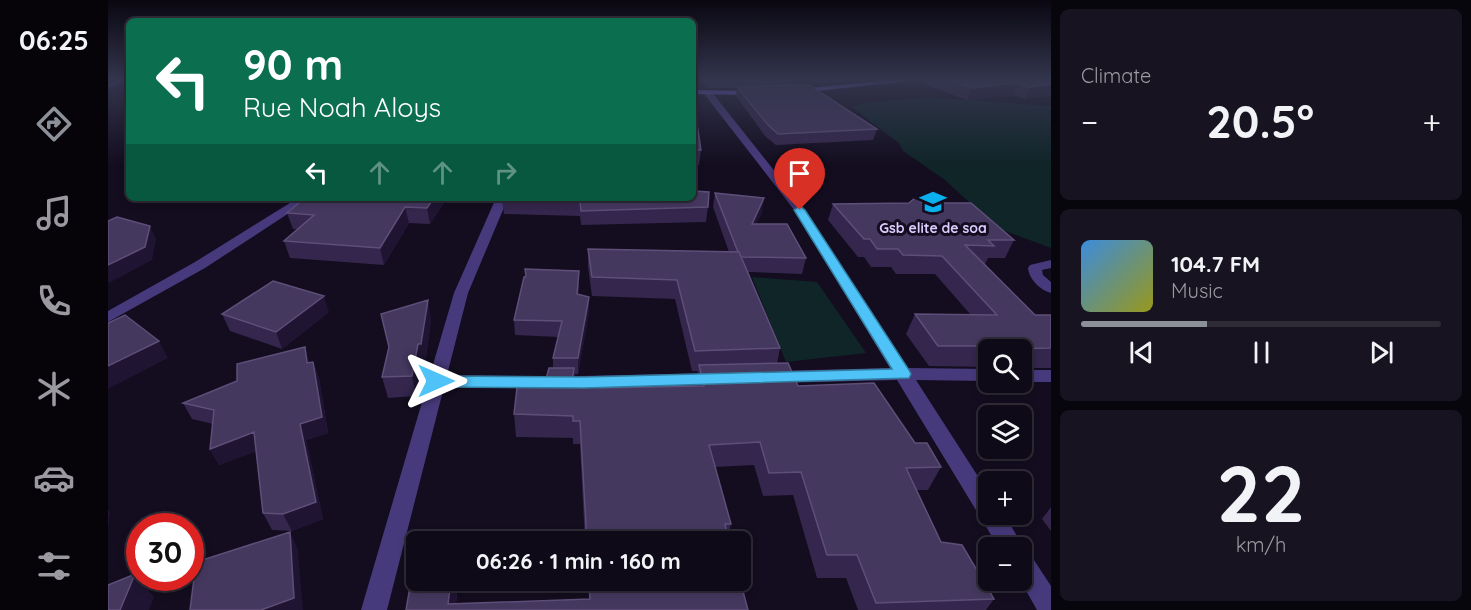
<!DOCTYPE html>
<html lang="en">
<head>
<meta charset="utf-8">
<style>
	body { margin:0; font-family:Quicksand,sans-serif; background:#171320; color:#f1f3f6; height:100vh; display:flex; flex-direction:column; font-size:22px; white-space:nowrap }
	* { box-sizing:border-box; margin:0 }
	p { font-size:20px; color:#9b9aa1 }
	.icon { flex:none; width:33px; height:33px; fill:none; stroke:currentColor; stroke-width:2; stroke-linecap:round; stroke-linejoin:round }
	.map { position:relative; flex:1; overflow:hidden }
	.sheet { display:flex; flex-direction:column; gap:9px; padding:9px; background:#08060d; width:420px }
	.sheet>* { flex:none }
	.hud { position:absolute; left:18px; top:18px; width:570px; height:183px; border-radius:9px; box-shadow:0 3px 9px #0003,0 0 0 2px #2e2b36; background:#0b6e4f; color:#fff; overflow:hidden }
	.controls { position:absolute; left:870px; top:339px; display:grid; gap:12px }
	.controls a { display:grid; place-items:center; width:54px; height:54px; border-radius:9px; background:#0e0a17; box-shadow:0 3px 9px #0003,0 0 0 2px #2e2b36; font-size:30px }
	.speed { position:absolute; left:18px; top:513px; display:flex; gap:12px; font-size:30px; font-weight:700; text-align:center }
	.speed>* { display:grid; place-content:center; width:78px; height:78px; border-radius:50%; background:#0e0a17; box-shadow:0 3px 9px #0003,0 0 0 2px #2e2b36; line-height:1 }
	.speed .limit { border:9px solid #d22; background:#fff; color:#111 }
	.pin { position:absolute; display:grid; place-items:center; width:51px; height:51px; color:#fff; margin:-62px -26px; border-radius:50% 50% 50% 0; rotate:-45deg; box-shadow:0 0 6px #0007 }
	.pin .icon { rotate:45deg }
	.me { position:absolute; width:66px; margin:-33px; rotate:90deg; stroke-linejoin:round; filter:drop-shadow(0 0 4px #0008) }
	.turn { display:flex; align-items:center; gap:21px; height:126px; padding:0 18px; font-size:27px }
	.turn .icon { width:78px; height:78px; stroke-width:2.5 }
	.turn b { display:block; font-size:42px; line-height:51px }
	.lanes { display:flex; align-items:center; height:57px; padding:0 18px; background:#0003; justify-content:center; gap:30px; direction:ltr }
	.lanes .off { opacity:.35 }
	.big { font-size:45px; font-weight:700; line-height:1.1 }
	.sheet .tile { flex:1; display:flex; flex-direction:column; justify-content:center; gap:9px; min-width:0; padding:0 21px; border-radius:9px; background:#171320 }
	.sheet .dial { align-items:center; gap:0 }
	.dial b { font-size:78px; line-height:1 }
	.song { display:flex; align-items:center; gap:18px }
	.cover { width:72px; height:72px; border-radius:9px; background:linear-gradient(135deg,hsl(210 70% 55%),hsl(60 70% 35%)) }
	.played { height:6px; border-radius:3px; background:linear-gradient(90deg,#8c9099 35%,#2e2b36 35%) }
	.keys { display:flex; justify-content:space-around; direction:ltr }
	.heat { display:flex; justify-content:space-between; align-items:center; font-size:33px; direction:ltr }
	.trip { position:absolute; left:298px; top:531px; width:345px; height:60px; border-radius:9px; background:#0e0a17; box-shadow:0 3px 9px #0003,0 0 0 2px #2e2b36; font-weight:700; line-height:60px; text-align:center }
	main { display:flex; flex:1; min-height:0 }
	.tabs { display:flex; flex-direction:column; width:108px; justify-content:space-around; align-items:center; background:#060409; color:#9b9aa1 }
	.tabs .icon { width:42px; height:42px }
	.tabs .on { color:#8c9099 }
	.tabs b { font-size:27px; color:#f1f3f6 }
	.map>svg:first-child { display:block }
	.green { fill:#102528 }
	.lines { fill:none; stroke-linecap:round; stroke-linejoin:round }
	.street { fill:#473a7c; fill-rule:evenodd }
	.secondary { fill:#8367fa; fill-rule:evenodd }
	.wall { fill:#34264c }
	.shaded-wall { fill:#1f1532 }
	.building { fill:#45385f; stroke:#5d4f78; stroke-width:1.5 }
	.route { fill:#4fc3f7; stroke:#337fa1; stroke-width:1.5 }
	.labels { text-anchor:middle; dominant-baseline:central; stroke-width:6; stroke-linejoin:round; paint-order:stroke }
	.far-poi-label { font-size:14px; font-weight:bold; fill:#daccfd; stroke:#130d1f }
</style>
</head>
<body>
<main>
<nav class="tabs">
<b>06:25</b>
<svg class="icon on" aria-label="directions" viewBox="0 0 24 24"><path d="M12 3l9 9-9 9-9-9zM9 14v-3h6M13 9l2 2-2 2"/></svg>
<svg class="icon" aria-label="music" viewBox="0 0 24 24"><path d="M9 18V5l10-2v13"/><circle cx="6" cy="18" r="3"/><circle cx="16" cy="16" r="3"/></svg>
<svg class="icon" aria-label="phone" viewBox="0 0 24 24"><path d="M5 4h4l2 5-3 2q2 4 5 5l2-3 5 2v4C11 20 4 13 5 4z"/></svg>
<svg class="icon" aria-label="climate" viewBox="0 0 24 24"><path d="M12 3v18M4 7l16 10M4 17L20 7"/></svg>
<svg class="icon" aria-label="car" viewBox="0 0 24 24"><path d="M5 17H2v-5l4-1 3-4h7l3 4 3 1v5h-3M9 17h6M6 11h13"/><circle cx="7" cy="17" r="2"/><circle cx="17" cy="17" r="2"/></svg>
<svg class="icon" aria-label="filters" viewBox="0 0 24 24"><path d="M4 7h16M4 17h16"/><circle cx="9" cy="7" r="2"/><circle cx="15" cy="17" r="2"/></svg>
</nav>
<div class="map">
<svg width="943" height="610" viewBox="0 0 943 610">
	<rect width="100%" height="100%" fill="#130d1f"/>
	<!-- green -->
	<path class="green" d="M818 97 943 106V248L889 228 837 180 795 151 791 143 743 107 754 103Z
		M644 277 709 282 758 353 678 362Z"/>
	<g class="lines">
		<!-- street -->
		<path class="street" d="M11 80 21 81 0 88V84Z
			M597 91H603L696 208 800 368 880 369V381L808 380 880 492V514H896L916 548 914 551 922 554 943 586V610H929L912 580 914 548H891L789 380 667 383 661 381 658 377 661 373 667 371 782 368 687 211 597 95Z
			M190 198H204L97 268 0 322V311L87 262Z
			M388 198H400L360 293 339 375 430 376 436 378 439 382 436 386 430 388 336 387 279 610H253L346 293Z
			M943 260V268L934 270 935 275 943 282V293C932 290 921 279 920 268L922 265Z
			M914 370H943V382H914Z
			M607 373 613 375 616 379 613 383 607 385 472 388 466 386 463 382 466 378 472 376Z"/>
		<!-- secondary -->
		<path class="secondary" d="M784 80H810L690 93 686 91 690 89Z
			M585 90 648 91 652 93 648 95 585 94Z"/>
	</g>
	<!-- wall -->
	<path class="wall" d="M591 80H762L702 86 769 129 765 140 668 145 657 136 628 96 629 88H600Z
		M811 80H943L917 99 906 95 859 100 810 82Z
		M585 97 593 150 591 165H585Z
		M607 193 654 212 648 224 698 258 694 274 640 272 672 348 669 364 690 386 807 443 833 467 820 490H808L833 542 886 599 878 610H750L738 578H709L685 495 655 496 646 465 607 467 623 524 620 537 621 542H477L472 444H465V438L408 437 406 414 438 379 445 368V358L450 337 407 335 406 320 418 276 417 269 471 285 470 295 481 297V312L470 374H467V382L492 388 588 386 590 371H584L567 299 484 296 480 267V249L621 252 605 207Z
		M197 198H339L322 224 301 223 276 265 182 258 176 241 189 229H185L179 213Z
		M395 198 600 207 598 222 473 225 472 216 396 214 394 200Z
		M814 203 906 240 897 258H880L877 264H875L927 315H943V368H914V350H880V367L821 366 798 334 807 314H862L827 274H788L783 267H763L756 257H750L720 220 725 204Z
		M221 312 174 349 122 331 114 314Z
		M323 320 317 364H314L308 396 280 398 274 377Z
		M205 362 211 378 220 433 198 440 215 519 184 531 164 530 155 513 148 451 111 465 102 449 105 424 84 419 75 403Z
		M943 507V531L934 519Z
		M309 580H349L350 584 348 604 481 599 480 580H632L640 610H298Z"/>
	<!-- shaded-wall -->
	<path class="shaded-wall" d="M683 80H762L682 88Z
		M911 83 906 95 859 100 864 88Z
		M943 84V96L917 99 922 87Z
		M326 198H339L322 224 319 208Z
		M656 198 654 212 642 239 644 224Z
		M297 207 301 223 276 265 272 248Z
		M42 226 48 239 44 260 1 283 0 281V265Z
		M216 296 221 312 174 349 168 332Z
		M481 297V312L470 374V358Z
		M320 300 323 320 317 364H314L308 396 304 376Z
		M51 341 60 358 0 389V366Z
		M197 347 202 363H199Z
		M205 362 211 378 220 433 198 440 215 519 184 531 175 514 192 424Z
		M466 368 467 390 464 382Z
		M146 432 154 449 111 465 102 449Z
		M0 509 2 512 0 529Z
		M182 532 190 550 195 610H153Z
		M27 574 46 597 41 610H12Z
		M343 580H349L350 584 347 610 340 604Z"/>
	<!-- building -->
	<path class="building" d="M840 80H943V84L922 87 911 83 864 88Z
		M701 85 769 129 670 134 660 125 629 87Z
		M585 97 593 150H585Z
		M585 191 601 192 600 207 473 211 472 202 394 200 395 198H585Z
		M607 193 656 198 644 224H679L698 258 633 257 631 252H630Z
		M808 197 814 203H863L906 240H880L886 246 857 245 927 315H943V348L893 349 891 346H830L807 314 889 315 834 256 795 255 790 249H769L762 239H756L725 204 801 203Z
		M197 198H326L319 208 297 207 272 248 176 241 206 215 179 213Z
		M9 217 42 226 37 247 0 265V221Z
		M480 249 631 252 672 348 587 351 569 280 484 277Z
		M417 269 471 271 469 294 481 297 470 358H445L454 321 406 320 416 277 418 276Z
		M165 281 216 296 168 332 114 314Z
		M320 300 313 344H310L304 376 274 377 281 347 273 314Z
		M17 315 51 341 0 366V323Z
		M197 347 199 363 205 362 214 417 192 424 208 502 175 514 155 513 146 432 102 449 106 410 75 403 129 381V364Z
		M680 363 690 386 766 383 807 443H819L833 467 798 468 833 542 854 545 886 599 768 603 749 555H719L693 472 661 473 652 442 601 445 623 524H617L621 542H479L472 421H465V416L406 414 410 379H438L441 368H466L464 382H491L492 388 596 386 591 365Z
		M182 532 186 598 153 610H82L88 562Z
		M306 563H309V580H343L340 604 482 599 481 580H632L640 610H298Z
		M27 574 12 610H0V585Z"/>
	<!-- sky -->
	<linearGradient id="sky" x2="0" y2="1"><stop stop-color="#0a0711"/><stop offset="0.48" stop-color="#33354d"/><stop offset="1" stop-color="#33354d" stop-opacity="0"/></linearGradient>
	<rect width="943" height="165" fill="url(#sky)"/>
	<!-- route -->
	<path class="route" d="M692 206 697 210 801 370 803 374 801 378 476 388 328 387 322 385 320 381 322 377 328 376 476 377 784 369 686 210Z"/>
	<!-- icons -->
	<defs>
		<g id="school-bare" transform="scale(2.07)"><path d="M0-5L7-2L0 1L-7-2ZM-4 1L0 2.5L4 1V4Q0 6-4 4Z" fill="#09b0ed" stroke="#130d1f" stroke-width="2.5" paint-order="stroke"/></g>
	</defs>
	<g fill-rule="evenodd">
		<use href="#school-bare" x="825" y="202"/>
	</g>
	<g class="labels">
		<!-- far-poi labels -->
		<g class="far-poi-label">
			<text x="825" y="228">Gsb elite de soa</text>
		</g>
	</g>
</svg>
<div class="controls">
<a><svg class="icon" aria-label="search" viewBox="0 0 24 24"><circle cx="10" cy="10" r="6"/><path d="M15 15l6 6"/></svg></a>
<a><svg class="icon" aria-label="layers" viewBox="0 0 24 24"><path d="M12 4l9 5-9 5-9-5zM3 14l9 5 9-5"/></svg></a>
<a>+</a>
<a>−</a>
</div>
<div class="speed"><div class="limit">30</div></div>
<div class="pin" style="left:692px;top:210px;background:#d93025"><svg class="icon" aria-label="arrive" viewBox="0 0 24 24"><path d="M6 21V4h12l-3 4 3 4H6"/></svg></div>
<svg class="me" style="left:328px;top:381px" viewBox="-20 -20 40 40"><path d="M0-17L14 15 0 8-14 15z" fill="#4fc3f7" stroke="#fff" stroke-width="4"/></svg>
<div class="trip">06:26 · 1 min · 160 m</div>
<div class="hud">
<div class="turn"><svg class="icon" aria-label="left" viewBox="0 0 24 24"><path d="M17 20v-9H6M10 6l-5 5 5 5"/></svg><div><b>90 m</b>Rue Noah Aloys</div></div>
<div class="lanes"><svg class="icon" aria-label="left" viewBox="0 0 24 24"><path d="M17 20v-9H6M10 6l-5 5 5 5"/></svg><svg class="icon off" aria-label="ahead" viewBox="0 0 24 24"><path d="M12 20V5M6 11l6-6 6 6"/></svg><svg class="icon off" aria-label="ahead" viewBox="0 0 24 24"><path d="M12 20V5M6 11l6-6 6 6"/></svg><svg class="icon off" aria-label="right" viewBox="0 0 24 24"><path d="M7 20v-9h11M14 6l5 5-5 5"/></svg></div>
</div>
</div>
<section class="sheet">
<div class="tile"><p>Climate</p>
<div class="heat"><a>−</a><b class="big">20.5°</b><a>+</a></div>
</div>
<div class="tile">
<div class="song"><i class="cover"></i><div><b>104.7 FM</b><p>Music</p></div></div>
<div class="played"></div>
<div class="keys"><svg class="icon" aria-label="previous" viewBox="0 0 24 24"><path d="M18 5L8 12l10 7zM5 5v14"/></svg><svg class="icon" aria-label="pause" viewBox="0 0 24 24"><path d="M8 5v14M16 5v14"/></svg><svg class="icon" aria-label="next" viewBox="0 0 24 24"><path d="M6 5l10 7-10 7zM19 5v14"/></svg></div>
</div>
<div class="tile dial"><b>22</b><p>km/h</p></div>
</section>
</main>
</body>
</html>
